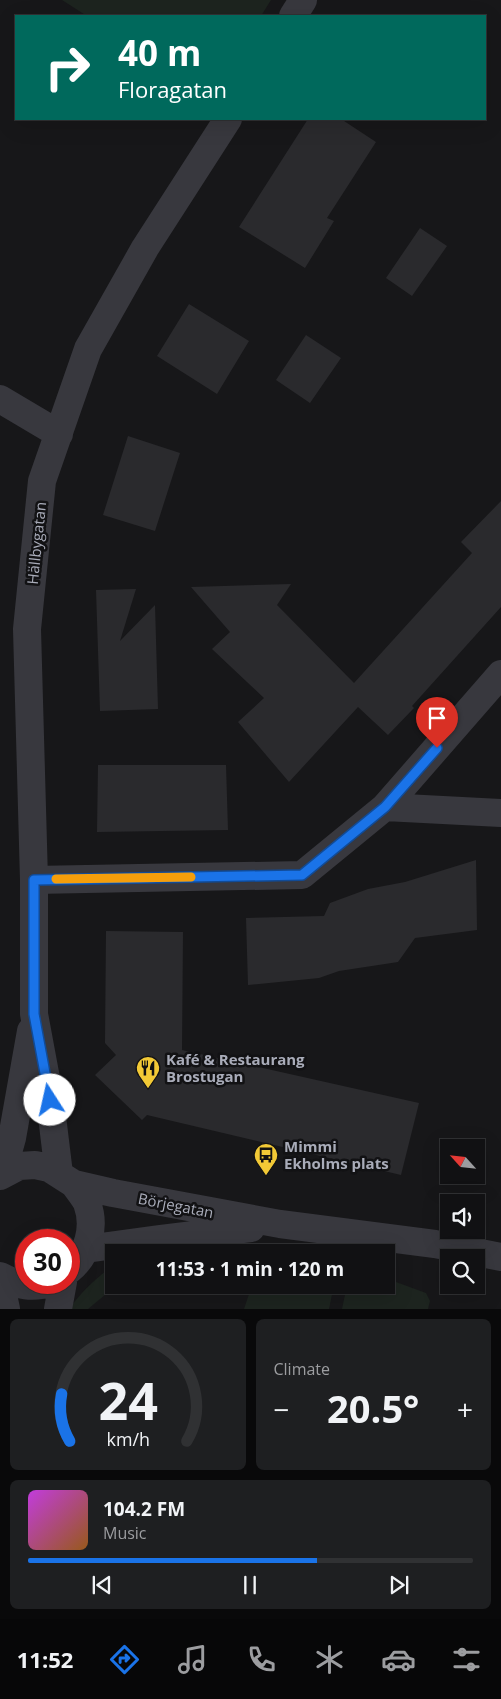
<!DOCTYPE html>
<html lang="en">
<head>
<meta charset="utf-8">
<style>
	body { margin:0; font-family:"Open Sans",sans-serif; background:#1e1f21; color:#f1f3f6; height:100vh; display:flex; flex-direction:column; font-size:19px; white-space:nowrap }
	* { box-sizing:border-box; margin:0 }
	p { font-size:16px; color:#9c9da0 }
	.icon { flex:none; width:28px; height:28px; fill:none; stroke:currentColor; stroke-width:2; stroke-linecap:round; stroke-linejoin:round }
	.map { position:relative; height:1309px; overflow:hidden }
	.sheet { display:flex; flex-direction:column; gap:10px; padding:10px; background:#09090a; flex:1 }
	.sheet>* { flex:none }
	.hud { position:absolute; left:15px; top:15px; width:471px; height:105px; border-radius:0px; box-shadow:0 5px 20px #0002,0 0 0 1px #303133; background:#00695c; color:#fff; overflow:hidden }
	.needle { width:32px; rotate:297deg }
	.controls { position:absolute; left:440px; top:1139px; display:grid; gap:10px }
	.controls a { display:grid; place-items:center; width:45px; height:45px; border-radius:0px; background:#111113; box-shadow:0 5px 20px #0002,0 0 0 1px #303133; font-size:25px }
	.speed { position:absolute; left:15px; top:1229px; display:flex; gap:10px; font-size:25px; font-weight:700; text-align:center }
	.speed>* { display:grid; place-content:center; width:65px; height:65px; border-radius:50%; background:#111113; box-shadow:0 5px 20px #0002,0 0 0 1px #303133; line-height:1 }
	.speed .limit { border:8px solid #d22; background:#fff; color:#111 }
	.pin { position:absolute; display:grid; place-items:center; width:42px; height:42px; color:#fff; margin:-51px -21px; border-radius:50% 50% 50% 0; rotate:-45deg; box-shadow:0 0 5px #0007 }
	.pin .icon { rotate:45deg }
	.me { position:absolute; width:55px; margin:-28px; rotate:350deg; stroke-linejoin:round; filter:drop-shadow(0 0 4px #0008) }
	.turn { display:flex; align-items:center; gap:18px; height:105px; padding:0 20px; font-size:22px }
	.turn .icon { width:65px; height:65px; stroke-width:2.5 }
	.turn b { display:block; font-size:35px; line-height:42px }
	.big { font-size:38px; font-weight:700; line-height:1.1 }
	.sheet .tile { flex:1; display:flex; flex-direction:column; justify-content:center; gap:8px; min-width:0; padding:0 18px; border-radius:8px; background:#1e1f21 }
	.sheet .dial { align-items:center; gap:0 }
	.dial svg { height:130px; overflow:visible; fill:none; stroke:#303133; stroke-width:7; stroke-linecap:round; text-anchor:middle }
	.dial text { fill:#f1f3f6; stroke:none }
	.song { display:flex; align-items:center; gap:15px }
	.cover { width:60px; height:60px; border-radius:8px; background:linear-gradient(135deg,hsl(290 70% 55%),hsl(30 70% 35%)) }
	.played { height:5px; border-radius:2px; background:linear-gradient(90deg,#1a73e8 65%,#303133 65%) }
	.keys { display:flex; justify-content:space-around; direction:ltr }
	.heat { display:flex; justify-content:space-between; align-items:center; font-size:28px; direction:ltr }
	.sheet .tiles { flex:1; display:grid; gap:10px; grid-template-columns:1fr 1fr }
	.tile:last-child { grid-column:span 2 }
	.trip { position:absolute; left:105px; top:1244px; width:290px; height:50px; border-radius:0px; background:#111113; box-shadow:0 5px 20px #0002,0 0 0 1px #303133; font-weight:700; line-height:50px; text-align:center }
	.dock { display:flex; height:80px; justify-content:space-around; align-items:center; background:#070708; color:#9c9da0 }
	.dock .icon { width:35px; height:35px }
	.dock .on { color:#1a73e8 }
	.dock b { font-size:22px; color:#f1f3f6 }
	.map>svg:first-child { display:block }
	.green { fill:#1d241f }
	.building { fill:#2a2a2d }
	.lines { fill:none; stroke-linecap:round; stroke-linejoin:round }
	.minor { stroke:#38383e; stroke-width:28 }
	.route-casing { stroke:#114b97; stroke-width:12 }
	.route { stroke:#1a73e8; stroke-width:9 }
	.slow { stroke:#f59e0b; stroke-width:9 }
	.labels { text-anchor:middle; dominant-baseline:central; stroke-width:5; stroke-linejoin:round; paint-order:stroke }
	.street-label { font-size:15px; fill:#a9acb9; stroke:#121214 }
	.poi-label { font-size:15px; font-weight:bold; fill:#a9acb9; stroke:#121214; text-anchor:start }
</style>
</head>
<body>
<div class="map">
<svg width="501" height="1309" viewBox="0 0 501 1309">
	<rect width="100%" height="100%" fill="#171719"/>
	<!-- green -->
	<path class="green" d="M62 0H271L261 16H87Z
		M114 1265V1285H117L88 1309H69C82 1291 96 1278 114 1265Z
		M386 1281 396 1282 426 1293 430 1301 428 1309H342L347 1285H386Z
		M252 1285H334L329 1309H244Z"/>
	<!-- building -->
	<path class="building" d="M308 119H341L376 142 327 218 334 221 305 268 239 227Z
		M420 228 447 246 412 296 386 278Z
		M189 304 249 341 217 394 157 356Z
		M306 335 341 358 310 403 276 380Z
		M128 436 180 453 155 531 103 515Z
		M501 501V607L412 706 414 708 388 735 358 707 289 782 238 722 264 698 212 649 230 632 191 587 291 584 277 605 354 683 472 553 461 542Z
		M136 589 120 641 155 605 158 709 100 711 96 590Z
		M98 765H226L228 830 97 832Z
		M476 860 477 930 415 938 398 962 339 971 319 978 248 985 246 918 324 916 330 903 368 889 405 882Z
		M106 931 183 932 182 1050 419 1103 401 1175 147 1115 142 1120 95 1075 116 1055 105 1043Z"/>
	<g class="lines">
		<!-- minor -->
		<path class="minor" d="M293 16 303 0
			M0 399 59 434
			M385 807 501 813
			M34 880 302 875 385 807 501 674
			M2 1174 12 1138 31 1031
			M59 1174 50 1100 34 1014V880L27 629 42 481 88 349 145 248 228 119
			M0 1176 19 1166 35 1165 49 1168 74 1184 113 1193 280 1224 435 1244 501 1257
			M86 1249 159 1239 251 1228
			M69 1270C88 1255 96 1227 87 1203 84 1197 78 1190 74 1184
			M0 1276C19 1286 32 1289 53 1282
			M0 1281 6 1309
			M58 1309 63 1282"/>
	</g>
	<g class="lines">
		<!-- route casing -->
		<g class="route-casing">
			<path id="route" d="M50 1100 34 1014V880L302 875 385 807 437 748"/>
		</g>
		<!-- route -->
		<use href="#route" class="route"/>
		<!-- slow -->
		<path class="slow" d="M56 879 191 877"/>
	</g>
	<!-- icons -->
	<defs>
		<g id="restaurant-pin" transform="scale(1.25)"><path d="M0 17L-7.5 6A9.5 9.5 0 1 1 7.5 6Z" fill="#f2c936" stroke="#121214"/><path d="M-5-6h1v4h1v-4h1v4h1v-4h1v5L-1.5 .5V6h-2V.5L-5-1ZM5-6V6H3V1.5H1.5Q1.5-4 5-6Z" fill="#111"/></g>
		<g id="bus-pin" transform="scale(1.25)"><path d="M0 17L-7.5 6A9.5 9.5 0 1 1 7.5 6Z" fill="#f2c936" stroke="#121214"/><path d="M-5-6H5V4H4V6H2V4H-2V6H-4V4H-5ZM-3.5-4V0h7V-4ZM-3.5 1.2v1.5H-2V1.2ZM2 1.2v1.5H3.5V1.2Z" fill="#111"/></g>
	</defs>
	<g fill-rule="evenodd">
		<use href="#restaurant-pin" x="148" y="1068"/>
		<use href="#bus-pin" x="266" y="1155"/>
	</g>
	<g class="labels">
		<!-- street labels -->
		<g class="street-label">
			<text transform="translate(36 543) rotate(-84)">Hällbygatan</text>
			<text transform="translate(176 1205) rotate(11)">Börjegatan</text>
		</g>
		<!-- poi labels -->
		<g class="poi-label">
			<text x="166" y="1059">Kafé &amp; Restaurang<tspan x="166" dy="17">Brostugan</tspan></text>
			<text x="284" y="1146">Mimmi<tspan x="284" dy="17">Ekholms plats</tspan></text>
		</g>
	</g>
</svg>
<div class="controls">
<a><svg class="needle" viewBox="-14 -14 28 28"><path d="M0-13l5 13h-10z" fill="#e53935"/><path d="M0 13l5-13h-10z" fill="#9c9da0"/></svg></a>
<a><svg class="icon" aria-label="sound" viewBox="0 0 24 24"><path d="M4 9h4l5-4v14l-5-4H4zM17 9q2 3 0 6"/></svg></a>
<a><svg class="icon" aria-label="search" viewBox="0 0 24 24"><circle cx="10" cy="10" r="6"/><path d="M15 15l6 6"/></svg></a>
</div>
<div class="speed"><div class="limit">30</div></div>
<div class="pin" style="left:437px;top:748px;background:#d93025"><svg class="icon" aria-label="arrive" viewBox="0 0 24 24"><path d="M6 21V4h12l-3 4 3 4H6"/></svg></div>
<svg class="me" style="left:50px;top:1100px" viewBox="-20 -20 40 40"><circle r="19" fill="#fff"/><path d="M0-13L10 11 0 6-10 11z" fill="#1a73e8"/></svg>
<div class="trip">11:53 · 1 min · 120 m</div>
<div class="hud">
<div class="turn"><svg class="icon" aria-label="right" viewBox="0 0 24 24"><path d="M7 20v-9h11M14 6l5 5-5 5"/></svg><div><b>40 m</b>Floragatan</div></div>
</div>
</div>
<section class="sheet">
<div class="tiles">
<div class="tile dial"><svg viewBox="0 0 100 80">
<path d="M14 69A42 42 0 1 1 86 69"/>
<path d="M14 69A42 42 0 0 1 9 40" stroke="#1a73e8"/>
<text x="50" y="56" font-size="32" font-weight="700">24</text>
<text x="50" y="72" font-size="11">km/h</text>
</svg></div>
<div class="tile"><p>Climate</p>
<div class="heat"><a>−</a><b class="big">20.5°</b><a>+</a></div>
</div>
<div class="tile">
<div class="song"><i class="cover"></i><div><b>104.2 FM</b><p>Music</p></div></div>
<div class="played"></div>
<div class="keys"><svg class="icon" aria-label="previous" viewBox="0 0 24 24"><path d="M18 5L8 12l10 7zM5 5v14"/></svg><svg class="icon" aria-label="pause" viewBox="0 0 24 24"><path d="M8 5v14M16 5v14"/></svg><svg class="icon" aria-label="next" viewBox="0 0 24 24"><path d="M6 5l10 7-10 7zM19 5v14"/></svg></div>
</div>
</div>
</section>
<nav class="dock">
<b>11:52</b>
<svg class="icon on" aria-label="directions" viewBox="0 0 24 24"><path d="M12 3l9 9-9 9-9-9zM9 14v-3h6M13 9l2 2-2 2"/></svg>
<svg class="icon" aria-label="music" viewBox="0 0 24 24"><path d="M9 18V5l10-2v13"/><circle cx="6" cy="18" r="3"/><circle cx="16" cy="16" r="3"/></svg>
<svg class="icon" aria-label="phone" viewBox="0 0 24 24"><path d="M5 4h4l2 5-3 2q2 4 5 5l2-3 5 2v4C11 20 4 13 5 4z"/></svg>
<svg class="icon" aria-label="climate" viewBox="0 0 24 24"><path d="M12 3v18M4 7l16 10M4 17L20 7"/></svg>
<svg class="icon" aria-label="car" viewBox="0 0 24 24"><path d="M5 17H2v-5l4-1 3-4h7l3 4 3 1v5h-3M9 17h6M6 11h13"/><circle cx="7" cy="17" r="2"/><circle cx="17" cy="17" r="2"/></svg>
<svg class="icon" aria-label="filters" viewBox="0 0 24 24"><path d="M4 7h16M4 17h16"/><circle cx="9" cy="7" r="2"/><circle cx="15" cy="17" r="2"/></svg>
</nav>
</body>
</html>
